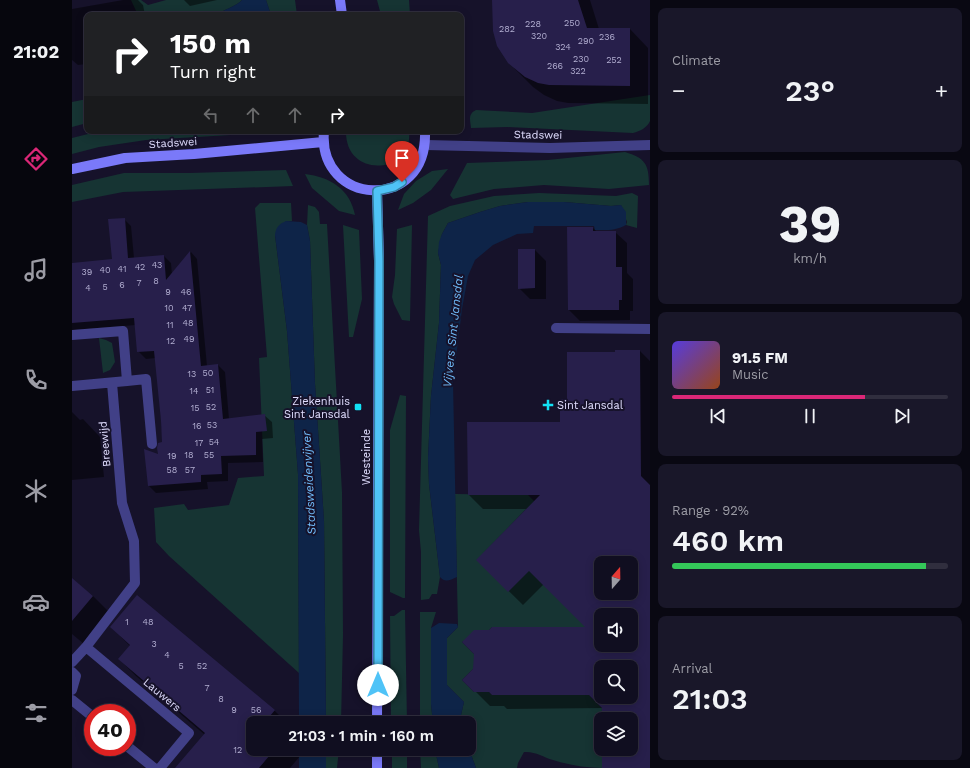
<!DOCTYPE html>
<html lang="en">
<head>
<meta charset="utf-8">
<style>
	body { margin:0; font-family:"Work Sans",sans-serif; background:#191729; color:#f1f3f6; height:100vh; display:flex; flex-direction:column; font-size:15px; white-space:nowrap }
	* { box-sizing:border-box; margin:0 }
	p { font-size:13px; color:#9c9ca5 }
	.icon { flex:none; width:22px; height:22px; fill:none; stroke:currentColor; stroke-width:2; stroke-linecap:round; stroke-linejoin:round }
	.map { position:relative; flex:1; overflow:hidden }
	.drawer { display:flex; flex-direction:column; gap:8px; padding:8px; background:#090812; width:320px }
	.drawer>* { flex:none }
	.top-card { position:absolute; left:12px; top:12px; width:380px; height:122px; border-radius:8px; box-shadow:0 2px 10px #0003,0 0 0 1px #302e3e; background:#202124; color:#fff; overflow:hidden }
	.needle { width:26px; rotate:20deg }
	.tools { position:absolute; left:522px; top:556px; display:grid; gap:8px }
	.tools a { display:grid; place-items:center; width:44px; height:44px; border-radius:8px; background:#100e20; box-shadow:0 2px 10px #0003,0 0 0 1px #302e3e; font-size:20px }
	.speed { position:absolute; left:12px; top:704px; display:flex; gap:8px; font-size:20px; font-weight:700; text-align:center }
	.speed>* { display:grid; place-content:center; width:52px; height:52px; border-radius:50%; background:#100e20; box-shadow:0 2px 10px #0003,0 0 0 1px #302e3e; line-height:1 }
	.speed .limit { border:6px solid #d22; background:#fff; color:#111 }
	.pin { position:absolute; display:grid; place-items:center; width:34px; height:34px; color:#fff; margin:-41px -17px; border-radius:50% 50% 50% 0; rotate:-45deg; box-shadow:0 0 4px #0007 }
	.pin .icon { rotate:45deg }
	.me { position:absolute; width:44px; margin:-22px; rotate:0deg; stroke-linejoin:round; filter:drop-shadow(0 0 3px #0008) }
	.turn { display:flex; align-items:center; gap:14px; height:84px; padding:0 20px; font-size:18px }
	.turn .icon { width:52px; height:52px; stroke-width:2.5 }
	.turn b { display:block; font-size:28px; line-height:34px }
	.lanes { display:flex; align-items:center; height:38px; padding:0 20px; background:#0003; justify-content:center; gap:20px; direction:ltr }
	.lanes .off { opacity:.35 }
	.big { font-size:30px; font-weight:600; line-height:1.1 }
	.drawer .widget { flex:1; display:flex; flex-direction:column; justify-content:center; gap:6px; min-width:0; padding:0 14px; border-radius:8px; background:#191729 }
	.drawer .dial { align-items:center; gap:0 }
	.dial b { font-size:52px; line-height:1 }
	.song { display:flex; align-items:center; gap:12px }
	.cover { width:48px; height:48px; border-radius:6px; background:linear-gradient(135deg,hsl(250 70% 55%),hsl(20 70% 35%)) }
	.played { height:4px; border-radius:2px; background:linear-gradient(90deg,#db2777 70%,#302e3e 70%) }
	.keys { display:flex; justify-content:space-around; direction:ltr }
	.heat { display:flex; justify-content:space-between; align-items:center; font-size:22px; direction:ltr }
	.charge { height:6px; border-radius:3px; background:linear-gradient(90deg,#34c759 92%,#302e3e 0) }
	.trip { position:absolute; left:174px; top:716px; width:230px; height:40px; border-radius:8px; background:#100e20; box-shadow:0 2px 10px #0003,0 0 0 1px #302e3e; font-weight:600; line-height:40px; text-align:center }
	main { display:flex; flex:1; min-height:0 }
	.menu { display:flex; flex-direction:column; width:72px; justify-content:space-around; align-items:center; background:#06060d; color:#9c9ca5 }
	.menu .icon { width:28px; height:28px }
	.menu .selected { color:#db2777 }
	.menu b { font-size:18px; color:#f1f3f6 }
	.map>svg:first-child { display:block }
	.green { fill:#163433 }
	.water { fill:#0e2448 }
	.shadow { fill:#0007; fill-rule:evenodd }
	.building { fill:#271f4b; fill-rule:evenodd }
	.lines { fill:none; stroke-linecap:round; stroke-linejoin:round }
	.street { stroke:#414087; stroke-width:10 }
	.secondary { stroke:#7a79f9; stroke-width:10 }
	.route-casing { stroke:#337fa1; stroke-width:10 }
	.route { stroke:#4fc3f7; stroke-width:7 }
	.poi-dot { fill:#12e1f5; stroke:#16122a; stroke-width:1.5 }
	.labels { text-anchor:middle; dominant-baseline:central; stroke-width:4; stroke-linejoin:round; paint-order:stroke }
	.number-label { font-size:9px; fill:#b2aed1 }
	.street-label { font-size:11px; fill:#e0ddfe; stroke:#16122a }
	.poi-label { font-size:11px; fill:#e0ddfe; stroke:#16122a; text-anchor:end }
	.water-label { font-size:12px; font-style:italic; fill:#70bbf9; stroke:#16122a }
</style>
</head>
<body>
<main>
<nav class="menu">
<b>21:02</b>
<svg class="icon selected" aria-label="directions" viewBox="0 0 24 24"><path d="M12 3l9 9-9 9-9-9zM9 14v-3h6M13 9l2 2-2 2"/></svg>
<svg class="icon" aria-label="music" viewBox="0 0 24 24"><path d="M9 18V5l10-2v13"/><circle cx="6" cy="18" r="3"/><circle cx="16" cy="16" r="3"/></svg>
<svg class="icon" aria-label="phone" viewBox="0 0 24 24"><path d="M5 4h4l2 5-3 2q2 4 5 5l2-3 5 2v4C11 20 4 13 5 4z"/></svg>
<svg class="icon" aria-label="climate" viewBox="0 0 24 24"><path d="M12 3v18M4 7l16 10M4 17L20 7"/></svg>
<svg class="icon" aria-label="car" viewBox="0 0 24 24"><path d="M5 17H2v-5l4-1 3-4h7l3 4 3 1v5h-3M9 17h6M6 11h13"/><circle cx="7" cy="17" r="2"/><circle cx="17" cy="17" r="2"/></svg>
<svg class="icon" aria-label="filters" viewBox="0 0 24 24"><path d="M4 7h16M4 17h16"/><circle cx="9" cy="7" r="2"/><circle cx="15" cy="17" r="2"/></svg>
</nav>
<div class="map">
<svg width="578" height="768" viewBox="0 0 578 768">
	<rect width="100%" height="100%" fill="#16122a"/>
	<!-- green -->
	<path class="green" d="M59 0H69L76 5 94 0H170C166 5 150 11 143 15H66Z
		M194 0H223L225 15H199Z
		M305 0H337L338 15H309Z
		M578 95V121C575 128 568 131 561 133L435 127 399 128C398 119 396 114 404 110L460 113Z
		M15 99V123L0 127V102Z
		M46 131H207V132L74 140 27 147 0 154V138L16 134Z
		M274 131H337C342 174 273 180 274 131Z
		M553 152C573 158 577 164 577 185L537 189 472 185 422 189 381 199 378 195 395 163 476 160Z
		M376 169 359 190 341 203 326 210 332 194 344 181 360 171Z
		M214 170 221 186 51 192 0 202V185L52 173H118Z
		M233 174C258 177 278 189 283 215L267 211 240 188Z
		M467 193 544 196 560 193 566 196 565 228 554 225 555 222 549 205 539 206 492 202H456L428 206 408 212 376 223 370 234 366 253 369 265 367 323 359 396 356 458 357 484 368 577 365 594H360L357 599 349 600V552L347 530 356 216 378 206 422 196Z
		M188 203H219L220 221H214L203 235 215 331 226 474 227 673 97 556 84 542 82 508 112 504 116 510 157 505 166 478 192 476 187 358 195 357 183 208Z
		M236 205 243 207 247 212 248 224H255L270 492 271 635 269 723H254L252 521 243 384 238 241 235 225Z
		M271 225 287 230 290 299 281 337H277Z
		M340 225 338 321 330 320 322 304 320 297 323 275 325 229Z
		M27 338 34 340 40 343 43 362 38 370 31 373Z
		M328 395 334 396 333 598H331L318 592V430Z
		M383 494 456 495 465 504 453 510 406 559 485 542 529 593V615L520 627H420L417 630 390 642 405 657V665L390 680 402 692H417L420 695H517L530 708 529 749H530L531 768C514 768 497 765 481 760 471 757 463 751 452 752L446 763 445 768H404L397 749V723H389L388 719 392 702 375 685V638L386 627Z
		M330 610H333L335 723H319L318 616H322Z
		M348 612H364L359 628V704L361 723H348Z
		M254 749H267L265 768H254Z
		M320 749H335V768H320Z
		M348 749H363L367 768H349Z"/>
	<!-- water -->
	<path class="water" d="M170 0H194L199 15H143C150 11 166 5 170 0Z
		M456 202H492L539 206 549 205 554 212V225C543 231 535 230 523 230L522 226H462L461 233 445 234 421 245 403 260 396 276 390 309 381 382 385 577C378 580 373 583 368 577L357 484 356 458 359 396 367 323 369 265 366 253 367 242 370 234 376 223 408 212 428 206Z
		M214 221 229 222 235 225 238 241 243 384 252 521 254 723H227L226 474 215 331 203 235C204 227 207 224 214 221Z
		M367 623 385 624 386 627 375 638V685L392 702 388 719 389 723H361L359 704V628Z
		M227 749H254V768H227Z
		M363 749H397L404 768H367Z"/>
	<!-- shadow -->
	<path class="shadow" d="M51 0H66L71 5 73 15H15V64L6 65 0 60V9Z
		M112 0H145L118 6Z
		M421 0H518L527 29H558L576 48V104L496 103 485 101 472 95 461 87 442 68Z
		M52 219 59 226 62 258 92 256 99 263 100 275 119 252 125 259 135 366 146 365 153 372 157 419 192 415 200 422 201 438 190 439 191 462 156 463V481L135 482 136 489 84 493 77 486 91 443 84 358 74 359 66 351 64 325 0 330V264L41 260Z
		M521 228 525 232H543L555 243V273L561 279V311H558V320L508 321 497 310Z
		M463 250 474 261V299H458L447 288Z
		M568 351 578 361V768H532L531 749H559V719H531V708L435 709 432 706H418L392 680 515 628 472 584 451 605 405 560 456 509H411L397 495 489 423 496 400 544 353ZM529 563H559V593H529ZM529 615H559V645H529ZM529 667H559V697H529Z
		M0 412 8 420 11 419 28 437 32 477 0 480Z
		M0 579 21 596 38 613 12 644 0 634Z
		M39 627 202 710 215 723H181V749H234L218 768H105L133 735 64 676 47 659 58 646Z"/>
	<!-- building -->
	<path class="building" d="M420 0H506L515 28H558V86L477 85 466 83 453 77 436 63 425 46 421 31Z
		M53 218 56 258 92 255 94 280 118 251 129 366 146 364 151 419 193 414 195 431 184 432V455L149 456 150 474 129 475V482L76 486 72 449 86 454 85 448 86 443 90 442 89 421 82 351 65 352 62 318 0 323V263L40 259 36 219Z
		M495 227H521V231H544V267H550V300H547V310H496Z
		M446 249H463V288L446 289Z
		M543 350H568L569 476 578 485V768H530V749H559V719H530V708L517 695H420L417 692H402L390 680 401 669 402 654 390 642 402 630H417L420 627H513L457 571 436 592 404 560 468 495H396L395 422H488V399H495V352H543ZM529 563H559V593H529ZM529 615H559V645H529ZM529 667H559V697H529Z
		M0 578 21 596 0 621Z
		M65 595 203 710 198 716 207 723H181V749H203L187 768H103L133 733 46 659 58 645 38 627Z"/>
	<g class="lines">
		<!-- street -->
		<path class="street" d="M354 145 478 148 578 145
			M484 328 578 329
			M0 335 51 331 55 381 0 386
			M55 381 74 379 80 444
			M14 647 117 733 88 768
			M0 662 14 647 63 583 62 541 50 503 40 383
			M0 672 4 676 0 690
			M0 700 21 717
			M55 746 82 768"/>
		<!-- secondary -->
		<path class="secondary" d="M268 0 270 15
			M252 131C245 206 356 214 353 131
			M0 169 53 158 122 154 251 142
			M305 191 307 261 305 723
			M305 768V749"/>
	</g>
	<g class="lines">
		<!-- route casing -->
		<g class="route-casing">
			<path id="route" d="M306 685 307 261 305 191 322 187 330 182"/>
		</g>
		<!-- route -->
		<use href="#route" class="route"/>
	</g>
	<!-- markers -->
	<g class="poi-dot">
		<path d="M474 399h4v4h4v4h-4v4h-4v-4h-4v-4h4z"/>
		<rect x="282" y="403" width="8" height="8" rx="2"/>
	</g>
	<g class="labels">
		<!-- number labels -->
		<g class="number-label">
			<text x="500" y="23">250</text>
			<text x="461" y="24">228</text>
			<text x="435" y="29">282</text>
			<text x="467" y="36">320</text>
			<text x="535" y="37">236</text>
			<text x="514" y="41">290</text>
			<text x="491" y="47">324</text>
			<text x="509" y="59">230</text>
			<text x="542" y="60">252</text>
			<text x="483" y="66">266</text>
			<text x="506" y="71">322</text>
			<text x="85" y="265">43</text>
			<text x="68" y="267">42</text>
			<text x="50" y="269">41</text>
			<text x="33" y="270">40</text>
			<text x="15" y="272">39</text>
			<text x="84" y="281">8</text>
			<text x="67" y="283">7</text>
			<text x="50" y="285">6</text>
			<text x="33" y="287">5</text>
			<text x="16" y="288">4</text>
			<text x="96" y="292">9</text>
			<text x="114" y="292">46</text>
			<text x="97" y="308">10</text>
			<text x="115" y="308">47</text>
			<text x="116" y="323">48</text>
			<text x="98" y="325">11</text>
			<text x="117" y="339">49</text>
			<text x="99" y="341">12</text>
			<text x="136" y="373">50</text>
			<text x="120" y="374">13</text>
			<text x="138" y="390">51</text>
			<text x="122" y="391">14</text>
			<text x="139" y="407">52</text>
			<text x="123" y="408">15</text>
			<text x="140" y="425">53</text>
			<text x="125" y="426">16</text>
			<text x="142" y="442">54</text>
			<text x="127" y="443">17</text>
			<text x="117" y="455">18</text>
			<text x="137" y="455">55</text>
			<text x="100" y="456">19</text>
			<text x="100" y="470">58</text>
			<text x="118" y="470">57</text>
			<text x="55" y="622">1</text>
			<text x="76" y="622">48</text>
			<text x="82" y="644">3</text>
			<text x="95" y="655">4</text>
			<text x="109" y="666">5</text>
			<text x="130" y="666">52</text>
			<text x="135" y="688">7</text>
			<text x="149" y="699">8</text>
			<text x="162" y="710">9</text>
			<text x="184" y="710">56</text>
			<text x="166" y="750">12</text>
		</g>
		<!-- street labels -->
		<g class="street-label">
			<text transform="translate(466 135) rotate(1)">Stadswei</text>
			<text transform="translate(101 143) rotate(-4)">Stadswei</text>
			<text transform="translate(33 444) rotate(-95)">Breewijd</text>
			<text transform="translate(294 457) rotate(-90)">Westeinde</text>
			<text transform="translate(90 695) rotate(40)">Lauwers</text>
		</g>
		<!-- poi labels -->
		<g class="poi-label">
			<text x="278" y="401">Ziekenhuis<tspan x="278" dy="13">Sint Jansdal</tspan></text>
			<text x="485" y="405" text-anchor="start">Sint Jansdal</text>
		</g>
		<!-- water labels -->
		<g class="water-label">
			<text transform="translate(381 331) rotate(-84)">Vijvers Sint Jansdal</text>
			<text transform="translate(237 483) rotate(-93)">Stadsweidenvijver</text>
		</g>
	</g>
</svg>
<div class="tools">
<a><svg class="needle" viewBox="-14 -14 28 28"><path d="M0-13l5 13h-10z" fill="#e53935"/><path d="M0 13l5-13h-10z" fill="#9c9ca5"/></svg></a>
<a><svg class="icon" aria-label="sound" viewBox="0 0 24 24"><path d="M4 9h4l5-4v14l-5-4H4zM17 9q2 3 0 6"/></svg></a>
<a><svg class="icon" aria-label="search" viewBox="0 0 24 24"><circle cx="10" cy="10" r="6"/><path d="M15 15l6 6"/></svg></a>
<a><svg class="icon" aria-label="layers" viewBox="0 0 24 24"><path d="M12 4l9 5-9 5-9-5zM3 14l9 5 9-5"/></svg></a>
</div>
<div class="speed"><div class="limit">40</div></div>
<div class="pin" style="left:330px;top:182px;background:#d93025"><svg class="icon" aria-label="arrive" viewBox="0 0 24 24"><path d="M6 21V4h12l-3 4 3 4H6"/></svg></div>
<svg class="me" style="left:306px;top:685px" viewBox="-20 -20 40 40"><circle r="19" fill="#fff"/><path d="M0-13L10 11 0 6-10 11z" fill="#4fc3f7"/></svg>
<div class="trip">21:03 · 1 min · 160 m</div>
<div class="top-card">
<div class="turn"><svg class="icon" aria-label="right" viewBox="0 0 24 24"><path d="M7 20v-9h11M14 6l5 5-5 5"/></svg><div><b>150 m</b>Turn right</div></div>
<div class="lanes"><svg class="icon off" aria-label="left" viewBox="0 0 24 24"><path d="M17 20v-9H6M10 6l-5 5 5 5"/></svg><svg class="icon off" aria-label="ahead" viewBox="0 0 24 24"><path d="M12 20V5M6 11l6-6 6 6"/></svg><svg class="icon off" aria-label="ahead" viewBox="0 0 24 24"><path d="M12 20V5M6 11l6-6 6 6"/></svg><svg class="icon" aria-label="right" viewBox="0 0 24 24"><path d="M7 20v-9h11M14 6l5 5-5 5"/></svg></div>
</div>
</div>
<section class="drawer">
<div class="widget"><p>Climate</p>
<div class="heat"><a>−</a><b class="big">23°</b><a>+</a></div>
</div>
<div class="widget dial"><b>39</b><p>km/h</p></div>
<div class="widget">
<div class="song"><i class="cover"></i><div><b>91.5 FM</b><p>Music</p></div></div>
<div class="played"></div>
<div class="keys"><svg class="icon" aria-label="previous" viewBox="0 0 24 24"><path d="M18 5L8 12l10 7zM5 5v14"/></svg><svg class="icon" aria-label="pause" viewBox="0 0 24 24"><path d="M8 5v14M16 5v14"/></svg><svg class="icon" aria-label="next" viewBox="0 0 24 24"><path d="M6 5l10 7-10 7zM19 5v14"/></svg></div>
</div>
<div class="widget"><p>Range · 92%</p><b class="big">460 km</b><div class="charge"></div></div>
<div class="widget"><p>Arrival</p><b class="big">21:03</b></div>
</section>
</main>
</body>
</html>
